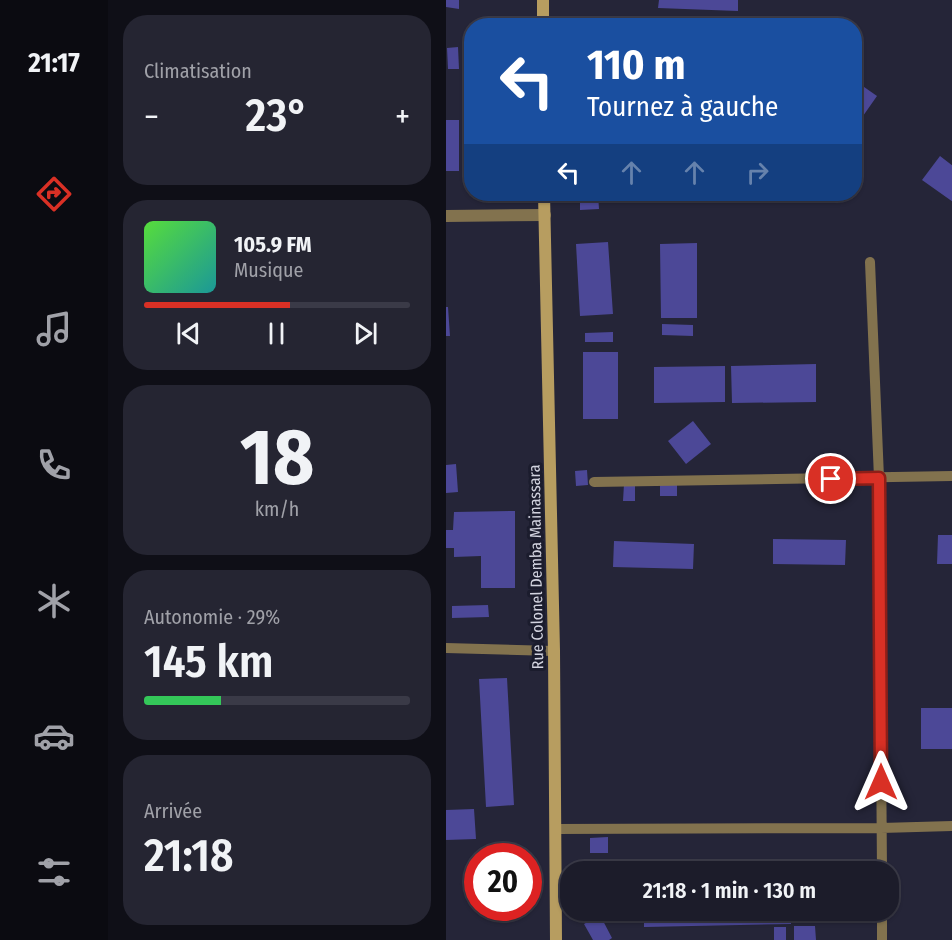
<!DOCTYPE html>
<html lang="fr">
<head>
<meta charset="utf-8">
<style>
	body { margin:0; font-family:"Fira Sans Condensed",sans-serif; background:#252532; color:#f1f3f6; height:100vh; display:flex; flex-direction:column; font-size:22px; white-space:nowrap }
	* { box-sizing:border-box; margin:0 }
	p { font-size:20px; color:#a0a1a8 }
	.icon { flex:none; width:33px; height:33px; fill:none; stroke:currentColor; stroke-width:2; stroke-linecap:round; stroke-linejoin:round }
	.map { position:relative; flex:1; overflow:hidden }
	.panel { display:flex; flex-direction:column; gap:15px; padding:15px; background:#0f0f17; width:338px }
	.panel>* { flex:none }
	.hud { position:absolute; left:18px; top:18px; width:398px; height:183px; border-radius:24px; box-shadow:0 2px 4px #0004,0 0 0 2px #3a3a47; background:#1a4fa0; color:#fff; overflow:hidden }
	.speed { position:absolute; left:18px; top:843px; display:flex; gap:12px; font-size:30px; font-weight:700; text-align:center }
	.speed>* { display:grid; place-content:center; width:78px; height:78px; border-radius:50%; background:#1c1c2a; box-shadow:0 2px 4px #0004,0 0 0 2px #3a3a47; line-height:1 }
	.speed .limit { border:9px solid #d22; background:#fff; color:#111 }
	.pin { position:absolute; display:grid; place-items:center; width:51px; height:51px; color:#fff; margin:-26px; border:3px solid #fff; border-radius:50%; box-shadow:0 2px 6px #0007 }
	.me { position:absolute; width:66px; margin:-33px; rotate:0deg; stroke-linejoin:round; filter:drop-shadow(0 0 4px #0008) }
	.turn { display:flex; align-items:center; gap:21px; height:126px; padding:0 24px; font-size:27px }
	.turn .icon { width:78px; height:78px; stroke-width:2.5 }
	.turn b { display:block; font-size:42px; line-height:51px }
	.lanes { display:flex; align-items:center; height:57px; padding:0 24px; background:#0003; justify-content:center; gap:30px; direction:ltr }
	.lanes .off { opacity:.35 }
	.big { font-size:45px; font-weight:600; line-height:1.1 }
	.panel .tile { flex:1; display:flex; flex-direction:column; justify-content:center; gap:9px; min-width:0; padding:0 21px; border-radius:24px; background:#252532 }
	.panel .dial { align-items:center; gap:0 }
	.dial b { font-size:78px; line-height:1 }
	.song { display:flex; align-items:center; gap:18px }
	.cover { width:72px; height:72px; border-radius:9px; background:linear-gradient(135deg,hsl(110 70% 55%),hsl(180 70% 35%)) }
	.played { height:6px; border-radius:3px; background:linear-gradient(90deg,#d93025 55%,#3a3a47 55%) }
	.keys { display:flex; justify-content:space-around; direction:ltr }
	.heat { display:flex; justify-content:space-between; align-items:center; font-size:33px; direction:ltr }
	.charge { height:9px; border-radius:4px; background:linear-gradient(90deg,#34c759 29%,#3a3a47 0) }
	.trip { position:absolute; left:114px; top:861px; width:339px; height:60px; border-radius:24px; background:#1c1c2a; box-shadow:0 2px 4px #0004,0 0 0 2px #3a3a47; font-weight:600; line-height:60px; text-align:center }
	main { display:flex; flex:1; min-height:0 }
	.tab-bar { display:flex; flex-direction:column; width:108px; justify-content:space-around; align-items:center; background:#0b0b11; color:#a0a1a8 }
	.tab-bar .icon { width:42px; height:42px }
	.tab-bar .selected { color:#d93025 }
	.tab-bar b { font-size:27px; color:#f1f3f6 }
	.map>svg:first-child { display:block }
	.building { fill:#4c4897 }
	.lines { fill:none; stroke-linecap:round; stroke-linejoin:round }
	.lane { stroke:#82724e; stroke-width:10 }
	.street { stroke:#82724e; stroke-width:12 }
	.secondary { stroke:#b79d60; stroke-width:12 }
	.route-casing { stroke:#8d1f18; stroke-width:15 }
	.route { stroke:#d93025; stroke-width:10 }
	.labels { text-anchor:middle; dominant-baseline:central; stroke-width:6; stroke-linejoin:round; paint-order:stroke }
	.street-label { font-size:16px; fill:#d2d3df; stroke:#1b1c2d }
</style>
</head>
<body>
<main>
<nav class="tab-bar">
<b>21:17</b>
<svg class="icon selected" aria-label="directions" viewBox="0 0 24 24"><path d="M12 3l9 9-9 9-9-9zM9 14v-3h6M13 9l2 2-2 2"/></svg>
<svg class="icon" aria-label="music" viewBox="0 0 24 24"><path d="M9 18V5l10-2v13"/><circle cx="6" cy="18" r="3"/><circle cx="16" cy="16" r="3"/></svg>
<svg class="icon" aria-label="phone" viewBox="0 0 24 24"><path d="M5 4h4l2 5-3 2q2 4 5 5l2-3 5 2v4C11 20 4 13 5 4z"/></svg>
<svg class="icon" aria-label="climate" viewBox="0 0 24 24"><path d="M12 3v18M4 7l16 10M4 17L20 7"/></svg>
<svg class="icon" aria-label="car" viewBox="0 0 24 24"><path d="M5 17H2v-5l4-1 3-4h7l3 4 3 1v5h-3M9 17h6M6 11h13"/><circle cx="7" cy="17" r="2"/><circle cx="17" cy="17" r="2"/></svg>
<svg class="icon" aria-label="filters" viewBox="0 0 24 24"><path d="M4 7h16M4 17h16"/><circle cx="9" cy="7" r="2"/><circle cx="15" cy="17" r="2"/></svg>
</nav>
<section class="panel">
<div class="tile"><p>Climatisation</p>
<div class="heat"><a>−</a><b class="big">23°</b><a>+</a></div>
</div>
<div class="tile">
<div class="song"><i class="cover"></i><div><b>105.9 FM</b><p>Musique</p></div></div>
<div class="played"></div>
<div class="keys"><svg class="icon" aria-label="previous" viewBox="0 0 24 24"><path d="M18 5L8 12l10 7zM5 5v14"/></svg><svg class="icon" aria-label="pause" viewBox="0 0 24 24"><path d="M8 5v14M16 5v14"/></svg><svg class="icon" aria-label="next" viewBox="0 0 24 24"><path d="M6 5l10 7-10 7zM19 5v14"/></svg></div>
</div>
<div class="tile dial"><b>18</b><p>km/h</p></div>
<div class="tile"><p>Autonomie · 29%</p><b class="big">145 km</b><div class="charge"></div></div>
<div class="tile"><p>Arrivée</p><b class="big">21:18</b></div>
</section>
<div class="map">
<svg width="507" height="940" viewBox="0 0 507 940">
	<rect width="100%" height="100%" fill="#252538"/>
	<!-- building -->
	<path class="building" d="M0 0H13V9L0 7Z
		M213 0H292V11L212 8Z
		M23 46H26V69H23Z
		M12 47 13 69H2L1 48Z
		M408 80 431 96 417 116 408 110Z
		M0 120H13V171H0Z
		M494 156 507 166V202L476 180Z
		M134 194H152L153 209 134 210Z
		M162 242 167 314 134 316 130 244Z
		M251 243V318H215L214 244Z
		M0 307H2L4 336H0Z
		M216 324 247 325V336L216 335Z
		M167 332V342H139V333Z
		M137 352H172V419H137Z
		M370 364V402L286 403 285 366Z
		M279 366V402L208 403V367Z
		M247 421 265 444 240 464 222 441Z
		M10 464 12 492 0 493V465Z
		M141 470 142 485 130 486 129 471Z
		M178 484H189V501H177Z
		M214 484H231V496H214Z
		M69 511V588H35V556L8 557V548H0V530H7L8 512Z
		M492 535H507V564H491Z
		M327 539 400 540 399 565 327 564Z
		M168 541 248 544 247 569 167 567Z
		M42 605 43 617 6 618V606Z
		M61 678 68 805 40 807 33 679Z
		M475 708H507V749H475Z
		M28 809 30 839 0 840V810Z
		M162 837V853H144V838Z
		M147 863V872H132V864Z
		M198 910H345V924L198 927Z
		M154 915 166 938 163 940H147L138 924Z
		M348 926H369L370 940H348Z
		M328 927H340V940H328Z"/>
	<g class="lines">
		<!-- lane -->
		<path class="lane" d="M424 262 433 478 436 872
			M148 482 507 476
			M0 648 108 651
			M109 829 435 828 507 826
			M436 910V940"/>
		<!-- street -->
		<path class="street" d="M0 216 99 215"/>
		<!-- secondary -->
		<path class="secondary" d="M97 0V26
			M98 194 108 651 110 940"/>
	</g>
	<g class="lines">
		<!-- route casing -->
		<g class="route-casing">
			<path id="route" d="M385 479 433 478 435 782"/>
		</g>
		<!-- route -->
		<use href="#route" class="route"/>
	</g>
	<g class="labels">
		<!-- street labels -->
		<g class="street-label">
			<text transform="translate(90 567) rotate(-91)">Rue Colonel Demba Mainassara</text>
		</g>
	</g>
</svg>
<div class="speed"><div class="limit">20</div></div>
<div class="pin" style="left:385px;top:479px;background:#d93025"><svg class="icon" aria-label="arrive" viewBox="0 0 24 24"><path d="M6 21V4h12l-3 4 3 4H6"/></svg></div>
<svg class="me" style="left:435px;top:782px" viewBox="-20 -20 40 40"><path d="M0-17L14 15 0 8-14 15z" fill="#d93025" stroke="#fff" stroke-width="4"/></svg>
<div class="trip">21:18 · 1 min · 130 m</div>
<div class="hud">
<div class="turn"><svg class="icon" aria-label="left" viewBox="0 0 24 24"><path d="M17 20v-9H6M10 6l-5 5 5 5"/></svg><div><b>110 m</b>Tournez à gauche</div></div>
<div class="lanes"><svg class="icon" aria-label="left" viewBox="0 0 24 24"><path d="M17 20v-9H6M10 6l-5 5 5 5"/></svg><svg class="icon off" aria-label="ahead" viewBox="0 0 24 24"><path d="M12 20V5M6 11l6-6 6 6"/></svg><svg class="icon off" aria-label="ahead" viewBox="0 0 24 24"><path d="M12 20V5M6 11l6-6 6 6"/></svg><svg class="icon off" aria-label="right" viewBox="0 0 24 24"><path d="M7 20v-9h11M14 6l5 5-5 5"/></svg></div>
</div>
</div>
</main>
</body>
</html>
